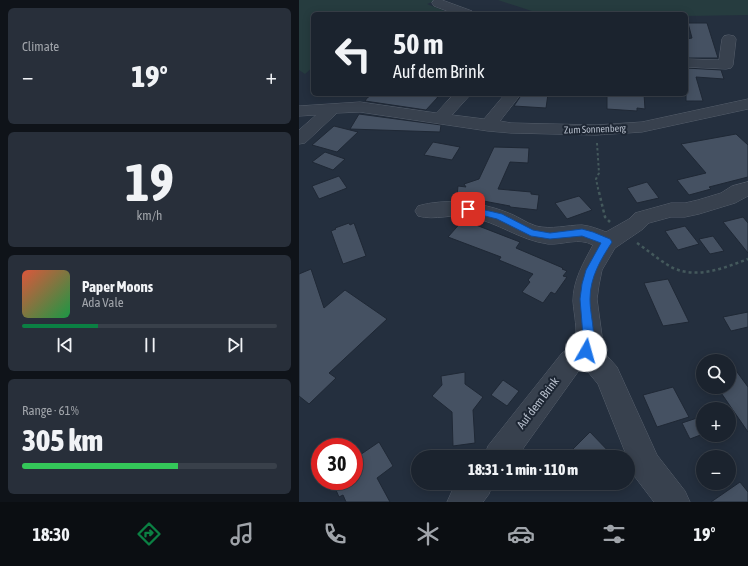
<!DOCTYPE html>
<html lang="en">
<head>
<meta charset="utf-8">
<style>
	body { margin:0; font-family:"Asap Condensed",sans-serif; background:#282f3a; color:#f1f3f6; height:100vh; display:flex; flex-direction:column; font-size:15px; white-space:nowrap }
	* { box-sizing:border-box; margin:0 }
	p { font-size:13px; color:#a0a4aa }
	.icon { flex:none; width:22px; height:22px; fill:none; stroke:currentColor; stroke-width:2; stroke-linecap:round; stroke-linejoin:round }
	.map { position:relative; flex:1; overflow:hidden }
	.sheet { display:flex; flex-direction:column; gap:8px; padding:8px; background:#0f1319; width:299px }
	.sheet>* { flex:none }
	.banner { position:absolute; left:12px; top:12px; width:377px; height:84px; border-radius:6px; box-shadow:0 2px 10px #0003,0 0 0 1px #39404a; background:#1b232e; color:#f1f3f6; overflow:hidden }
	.tools { position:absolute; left:397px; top:354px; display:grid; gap:8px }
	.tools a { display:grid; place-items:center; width:40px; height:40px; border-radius:50%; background:#1b232e; box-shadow:0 2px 10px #0003,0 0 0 1px #39404a; font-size:20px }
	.speed { position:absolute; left:12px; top:438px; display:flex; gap:8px; font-size:20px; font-weight:700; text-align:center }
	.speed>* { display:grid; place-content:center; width:52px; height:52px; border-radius:50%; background:#1b232e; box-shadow:0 2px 10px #0003,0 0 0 1px #39404a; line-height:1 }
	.speed .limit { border:6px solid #d22; background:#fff; color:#111 }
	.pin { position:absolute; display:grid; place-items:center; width:34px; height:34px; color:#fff; margin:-17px; border-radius:8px; box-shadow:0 2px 6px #0006 }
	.me { position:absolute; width:44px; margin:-22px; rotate:7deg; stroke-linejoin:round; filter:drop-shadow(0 0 3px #0008) }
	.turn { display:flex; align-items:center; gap:14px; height:84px; padding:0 16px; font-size:18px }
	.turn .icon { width:52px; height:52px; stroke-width:2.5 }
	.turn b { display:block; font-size:28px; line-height:34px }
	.big { font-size:30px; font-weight:800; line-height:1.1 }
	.sheet .tile { flex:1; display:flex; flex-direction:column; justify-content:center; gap:6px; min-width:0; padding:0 14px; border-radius:6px; background:#282f3a }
	.sheet .dial { align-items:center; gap:0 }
	.dial b { font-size:52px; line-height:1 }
	.song { display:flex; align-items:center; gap:12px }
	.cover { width:48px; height:48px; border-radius:6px; background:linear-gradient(135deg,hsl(10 70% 55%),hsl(140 70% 35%)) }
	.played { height:4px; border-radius:2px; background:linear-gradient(90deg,#0b8043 30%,#39404a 30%) }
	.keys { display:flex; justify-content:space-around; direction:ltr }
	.heat { display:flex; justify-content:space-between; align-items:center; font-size:22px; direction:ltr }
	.charge { height:6px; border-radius:3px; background:linear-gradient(90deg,#34c759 61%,#39404a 0) }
	.trip { position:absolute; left:112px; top:450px; width:224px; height:40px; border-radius:20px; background:#1b232e; box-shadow:0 2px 10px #0003,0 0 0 1px #39404a; font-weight:800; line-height:40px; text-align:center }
	.tabs { display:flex; height:64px; justify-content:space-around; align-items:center; background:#0b0e12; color:#a0a4aa }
	.tabs .icon { width:28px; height:28px }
	.tabs .current { color:#0b8043 }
	.tabs b { font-size:18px; color:#f1f3f6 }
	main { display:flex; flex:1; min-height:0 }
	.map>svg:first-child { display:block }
	.green { fill:#263c3f }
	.building { fill:#455162; stroke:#1f2835 }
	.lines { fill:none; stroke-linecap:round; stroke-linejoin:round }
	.minor-casing { stroke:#565f6c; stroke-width:1 }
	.path-far1 { stroke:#44595c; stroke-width:2; stroke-dasharray:2.5 2.5; stroke-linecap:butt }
	.path { stroke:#44595c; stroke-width:2.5; stroke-dasharray:3 3; stroke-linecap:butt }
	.minor { fill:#38414e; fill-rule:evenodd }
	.route { fill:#1a73e8; stroke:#114b97 }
	.labels { text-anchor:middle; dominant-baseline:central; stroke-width:4; stroke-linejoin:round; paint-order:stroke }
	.far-street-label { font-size:10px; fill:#b4bcc9; stroke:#1d2633 }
	.street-label { font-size:12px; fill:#b4bcc9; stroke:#1d2633 }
</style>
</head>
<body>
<main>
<section class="sheet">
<div class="tile"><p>Climate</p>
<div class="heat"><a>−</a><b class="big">19°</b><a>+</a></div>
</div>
<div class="tile dial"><b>19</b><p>km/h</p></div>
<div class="tile">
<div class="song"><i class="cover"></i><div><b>Paper Moons</b><p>Ada Vale</p></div></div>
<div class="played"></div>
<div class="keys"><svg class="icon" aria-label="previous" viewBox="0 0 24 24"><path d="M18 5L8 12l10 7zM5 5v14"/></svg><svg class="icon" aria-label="pause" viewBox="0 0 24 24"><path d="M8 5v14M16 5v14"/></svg><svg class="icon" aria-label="next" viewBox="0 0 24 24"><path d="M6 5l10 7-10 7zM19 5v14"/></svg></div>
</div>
<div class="tile"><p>Range · 61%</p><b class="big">305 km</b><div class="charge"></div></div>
</section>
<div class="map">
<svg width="449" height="502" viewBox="0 0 449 502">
	<rect width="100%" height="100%" fill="#242f3e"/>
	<!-- green -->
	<path class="green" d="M0 0H138L128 4 151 13 14 14V67L6 74 0 70Z
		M199 0H449V15L387 16V14H242Z"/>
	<!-- building -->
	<path class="building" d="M389 23H408L419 58H387V39L393 38Z
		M387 68 422 70 425 79 397 77 404 101H387Z
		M74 94H122L139 97 127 110 66 101 68 98Z
		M223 94H249L247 108 215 106Z
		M308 94H345L346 109 338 108V111L308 109Z
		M60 114 142 125 141 132 51 129Z
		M35 126 59 132 38 152 13 145Z
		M437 134 449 145V177L410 187 412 189 390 195 378 180 407 173 382 144Z
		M134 142 161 147 153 160 125 155Z
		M195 147 230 148 229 163 211 162 199 189 232 192V194L240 195 238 210 211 207V206L158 196 159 186 167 187 165 184 180 179Z
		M26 152 46 159 34 170 13 162Z
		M40 176 48 188 20 199 13 186Z
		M348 182 360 198 338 203 328 188Z
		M280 196 293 210 268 219 256 203Z
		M444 217 449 223V253L424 222Z
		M164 220 221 242 217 248 264 268 263 269 268 271 264 276 268 277 256 294 252 292 244 303 223 292 231 282 229 280 234 274 200 260 202 257 149 237Z
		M50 223 51 225 55 223 67 256 44 264 32 231 37 229 36 228Z
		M386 226 400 244 379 250 366 231Z
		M414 236 425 251 411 254 400 239Z
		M12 269 25 308 46 290 88 319 30 373 37 378 10 404 0 396V274Z
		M369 279 390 322 364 326 345 283Z
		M449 312V327L432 331 424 317Z
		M430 361 449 387V432L418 387H430Z
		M166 372V384L184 397 174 410 176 443 154 446 153 412 133 396 143 385 142 376Z
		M204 380 220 391 208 406 192 395Z
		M374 387 390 417 358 427 344 395Z
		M404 416V434L391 439 383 423Z
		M291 432 315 457H266Z
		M80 442 94 466 78 478 91 502H47L44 495 40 497 33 481H55V459Z
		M441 482 449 492V502H412Z"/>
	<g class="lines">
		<!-- minor casing -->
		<g class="minor-casing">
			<path id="minor" d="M135 0H143L173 11 174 14H156L135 6 133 3Z
				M430 35 435 36 437 39 434 65 432 68 427 69 387 67V59L420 60 423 39 425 36Z
				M155 94H172L153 115 185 119 206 94H222L201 121 212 123 297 125 343 122 449 99V109L343 132 297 135 212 133 189 131 61 112 38 113 6 143 0 144V130L17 115 0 116V106L61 102 137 113Z
				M449 182V196L436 203 400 214 386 217H372L350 223 344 229 316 248 303 270 300 285 298 299 303 336 301 348 318 367 358 455 386 491 391 502H355L336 477 299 384 285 367 281 369 218 457H185L189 446 263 353 276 344C279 330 275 315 274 301 274 280 285 262 294 245 279 237 265 245 249 244 220 240 199 222 171 217 154 213 136 221 119 216L116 211 119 206C146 198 181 202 207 212 217 215 227 223 237 226 253 230 268 225 283 225 292 226 299 229 307 232L330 219 336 213 372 203H386L399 200 422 193 433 186Z
				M159 483H194L190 494 184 502H148L153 491Z"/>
		</g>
		<!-- path-far1 -->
		<path class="path-far1" d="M298 143 300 173 297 179 300 193"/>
		<!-- path -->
		<path class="path" d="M300 192 306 217 311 222
			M338 243C350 251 361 261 374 268 399 279 425 268 449 259"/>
		<!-- minor -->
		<use href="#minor" class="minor"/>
	</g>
	<!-- route -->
	<path class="route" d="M169 206 203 214 234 230 251 233 283 229 294 232 311 239 313 242C302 259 291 277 291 299 291 318 299 337 291 355L287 356 283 355 282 351 284 336 281 299 283 284 287 270 302 243 283 236 251 239 232 236 198 219 166 211 165 209 166 207Z"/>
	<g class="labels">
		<!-- far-street labels -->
		<g class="far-street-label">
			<text transform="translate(296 129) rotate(-2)">Zum Sonnenberg</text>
		</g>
		<!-- street labels -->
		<g class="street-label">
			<text transform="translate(239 403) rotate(-53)">Auf dem Brink</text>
		</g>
	</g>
</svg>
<div class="tools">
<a><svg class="icon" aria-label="search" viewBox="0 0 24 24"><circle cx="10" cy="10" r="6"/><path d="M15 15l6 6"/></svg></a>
<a>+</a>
<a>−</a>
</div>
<div class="speed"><div class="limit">30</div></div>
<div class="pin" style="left:169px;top:209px;background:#d93025"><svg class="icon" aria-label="arrive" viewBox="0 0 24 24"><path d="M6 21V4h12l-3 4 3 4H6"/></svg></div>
<svg class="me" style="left:287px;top:351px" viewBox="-20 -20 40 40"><circle r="19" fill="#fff"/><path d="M0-13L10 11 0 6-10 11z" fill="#1a73e8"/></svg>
<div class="trip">18:31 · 1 min · 110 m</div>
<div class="banner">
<div class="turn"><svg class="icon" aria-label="left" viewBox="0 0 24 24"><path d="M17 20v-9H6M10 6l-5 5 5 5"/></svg><div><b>50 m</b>Auf dem Brink</div></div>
</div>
</div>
</main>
<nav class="tabs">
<b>18:30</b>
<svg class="icon current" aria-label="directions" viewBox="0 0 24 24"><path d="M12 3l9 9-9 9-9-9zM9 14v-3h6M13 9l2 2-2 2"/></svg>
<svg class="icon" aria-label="music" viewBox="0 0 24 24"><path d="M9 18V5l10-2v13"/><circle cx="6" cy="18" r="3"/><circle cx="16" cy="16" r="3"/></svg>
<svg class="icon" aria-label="phone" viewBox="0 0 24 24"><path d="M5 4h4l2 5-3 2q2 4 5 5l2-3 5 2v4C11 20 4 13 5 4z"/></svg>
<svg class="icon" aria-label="climate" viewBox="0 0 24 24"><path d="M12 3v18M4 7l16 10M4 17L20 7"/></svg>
<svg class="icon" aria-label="car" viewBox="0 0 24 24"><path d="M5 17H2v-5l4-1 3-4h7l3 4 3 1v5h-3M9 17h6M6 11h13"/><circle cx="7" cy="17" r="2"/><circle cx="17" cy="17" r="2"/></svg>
<svg class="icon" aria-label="filters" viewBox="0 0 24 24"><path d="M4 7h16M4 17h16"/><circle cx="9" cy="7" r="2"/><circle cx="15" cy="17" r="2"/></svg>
<b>19°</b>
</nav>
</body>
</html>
